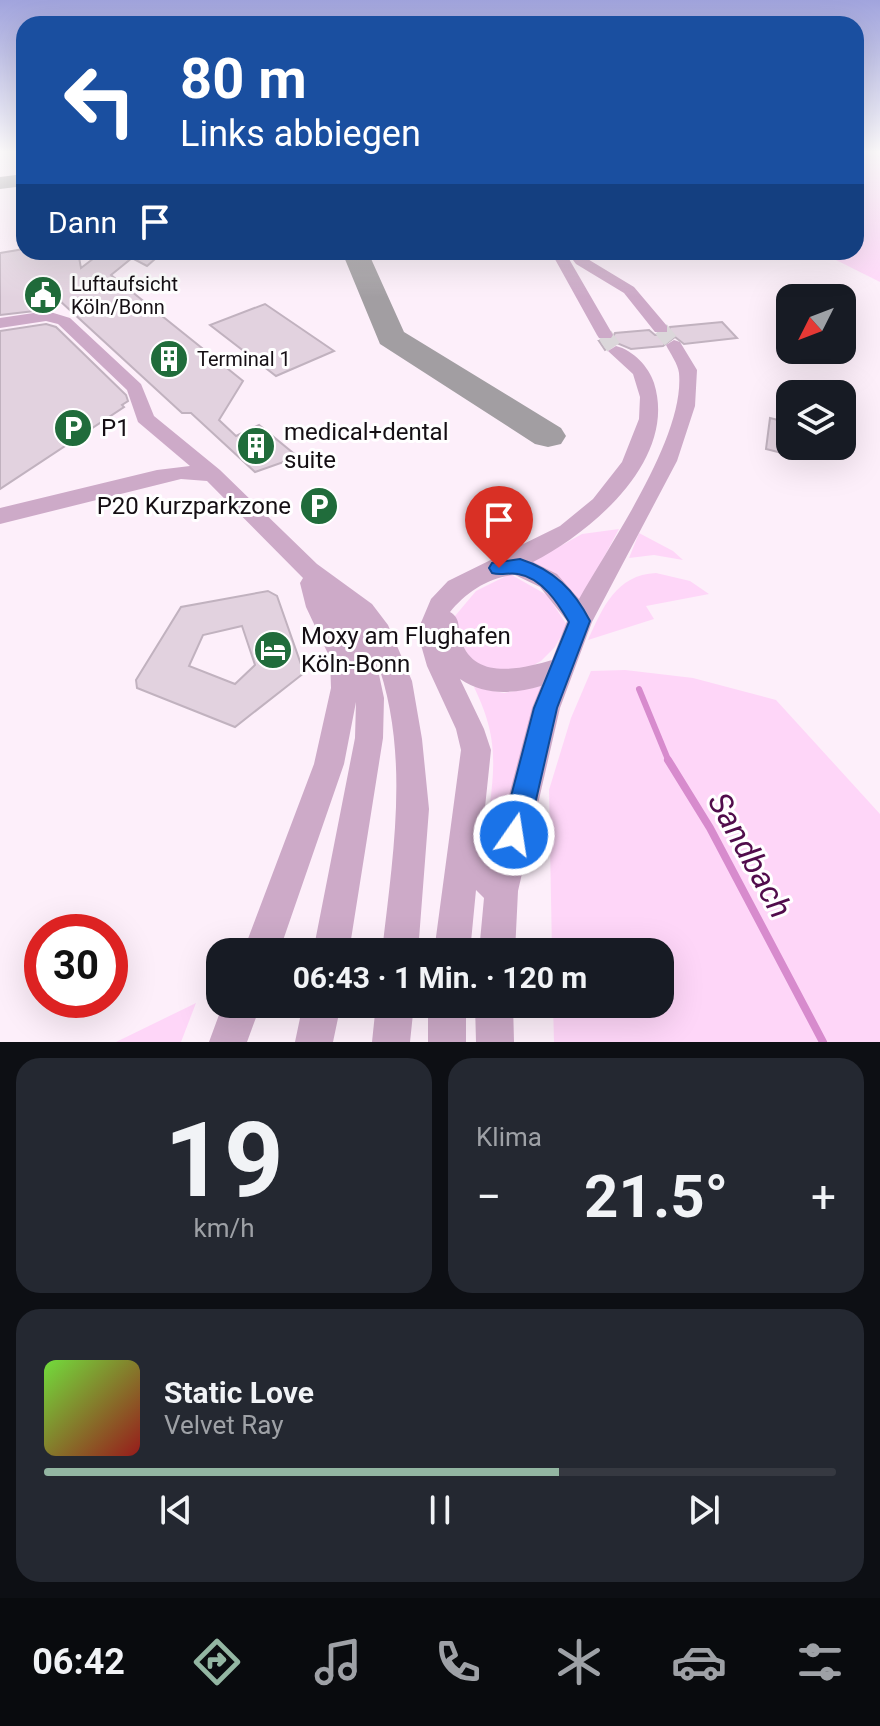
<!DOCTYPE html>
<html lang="de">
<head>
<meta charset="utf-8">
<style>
	body { margin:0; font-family:Roboto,sans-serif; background:#242831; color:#f1f3f6; height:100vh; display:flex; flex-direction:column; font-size:30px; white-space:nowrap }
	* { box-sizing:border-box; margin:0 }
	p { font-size:26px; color:#9ea1a6 }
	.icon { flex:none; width:44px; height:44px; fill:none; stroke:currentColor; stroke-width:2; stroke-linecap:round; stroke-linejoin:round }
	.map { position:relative; height:1042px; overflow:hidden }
	.panel { display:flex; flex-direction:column; gap:16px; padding:16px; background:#0d0f14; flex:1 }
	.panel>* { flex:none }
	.top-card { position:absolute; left:16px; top:16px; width:848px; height:244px; border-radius:24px; box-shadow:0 8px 32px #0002; background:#1a4fa0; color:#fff; overflow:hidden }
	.needle { width:52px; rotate:228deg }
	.fabs { position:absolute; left:776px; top:284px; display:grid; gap:16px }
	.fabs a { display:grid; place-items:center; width:80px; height:80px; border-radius:16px; background:#171b24; box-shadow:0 8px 32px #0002; font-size:40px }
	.speed { position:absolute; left:24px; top:914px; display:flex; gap:16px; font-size:40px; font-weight:700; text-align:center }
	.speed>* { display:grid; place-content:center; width:104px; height:104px; border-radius:50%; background:#171b24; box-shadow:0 8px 32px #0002; line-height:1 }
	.speed .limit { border:12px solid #d22; background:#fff; color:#111 }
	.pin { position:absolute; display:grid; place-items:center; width:68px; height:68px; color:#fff; margin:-82px -34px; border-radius:50% 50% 50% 0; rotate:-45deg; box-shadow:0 0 8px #0007 }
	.pin .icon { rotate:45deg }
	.me { position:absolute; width:88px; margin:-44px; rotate:13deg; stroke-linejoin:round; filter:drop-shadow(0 0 6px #0008) }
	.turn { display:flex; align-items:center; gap:28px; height:168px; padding:0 32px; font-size:36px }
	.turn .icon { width:104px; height:104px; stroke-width:2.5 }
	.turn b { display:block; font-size:56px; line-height:68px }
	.then { display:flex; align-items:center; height:76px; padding:0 32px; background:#0003; gap:16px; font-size:30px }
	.big { font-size:60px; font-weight:700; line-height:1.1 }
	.panel .card { flex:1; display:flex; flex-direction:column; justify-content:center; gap:12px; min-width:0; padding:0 28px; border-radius:24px; background:#242831 }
	.panel .dial { align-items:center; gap:0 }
	.dial b { font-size:104px; line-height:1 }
	.song { display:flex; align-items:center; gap:24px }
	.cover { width:96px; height:96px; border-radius:12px; background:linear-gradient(135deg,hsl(100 70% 55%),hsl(0 70% 35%)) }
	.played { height:8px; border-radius:4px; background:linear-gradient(90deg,#93b6a2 65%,#363941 65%) }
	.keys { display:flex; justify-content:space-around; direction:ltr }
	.heat { display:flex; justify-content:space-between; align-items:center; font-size:44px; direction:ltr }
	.panel .tiles { flex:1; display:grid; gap:16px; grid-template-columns:1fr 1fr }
	.card:last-child { grid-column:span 2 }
	.trip { position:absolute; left:206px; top:938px; width:468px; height:80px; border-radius:24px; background:#171b24; box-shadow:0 8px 32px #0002; font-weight:700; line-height:80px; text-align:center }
	.tab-bar { display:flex; height:128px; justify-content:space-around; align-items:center; background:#090b0e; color:#9ea1a6 }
	.tab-bar .icon { width:56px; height:56px }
	.tab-bar .current { color:#93b6a2 }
	.tab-bar b { font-size:36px; color:#f1f3f6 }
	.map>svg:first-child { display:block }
	.built { fill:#fdeffa; fill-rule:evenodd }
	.green { fill:#fed6f8 }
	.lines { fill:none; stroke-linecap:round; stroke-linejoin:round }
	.stream-far1 { stroke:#d78bcd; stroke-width:6 }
	.stream { stroke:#d78bcd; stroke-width:8 }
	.taxiway { fill:#a29ea2; fill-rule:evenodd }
	.building { fill:#e2d2df; stroke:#c1b2bf; stroke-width:2; fill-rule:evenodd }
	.minor-tunnel { stroke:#dbd7da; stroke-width:15; stroke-dasharray:15 8; stroke-linecap:butt }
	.minor { fill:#cdaac8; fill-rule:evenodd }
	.route { fill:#1a73e8; stroke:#114b97; stroke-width:2 }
	.labels { text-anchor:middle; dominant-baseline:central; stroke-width:6; stroke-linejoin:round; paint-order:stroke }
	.far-poi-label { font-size:20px; fill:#150f14; stroke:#fff; text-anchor:start }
	.poi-label { font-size:24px; fill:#150f14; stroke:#fff; text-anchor:start }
	.near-water-label { font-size:32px; font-style:italic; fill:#510c4c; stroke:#fff }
</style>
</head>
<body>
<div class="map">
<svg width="880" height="1042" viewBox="0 0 880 1042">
	<rect width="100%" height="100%" fill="#fefafd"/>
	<!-- built -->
	<path class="built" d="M0 152H24V252H856V152H880V1042H0ZM790 298H842V350H790ZM790 394H842V446H790ZM42 932H110V1000H42ZM220 952H660V1004H220Z"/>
	<!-- green -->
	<path class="green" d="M856 152H880V282L820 252H856Z
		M619 529 578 606 526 565 582 534Z
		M639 533 673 551 683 560 654 555 629 558Z
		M656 573 690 581 709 594 646 606 654 619 588 640C603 607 616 575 656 573Z
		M510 574 547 595 567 625 555 647 541 661 525 670 486 669 469 657 453 624 455 616 476 591Z
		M625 670 693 678 776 700 880 814V1042H554L553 1004H660V952H552L549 790 571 718 591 671Z
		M540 686 543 690 506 809 490 804C496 756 495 731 474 687L504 693Z
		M196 1003 181 1042H116Z"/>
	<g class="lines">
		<!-- stream-far1 -->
		<path class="stream-far1" d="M639 689 669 762"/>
		<!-- stream -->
		<path class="stream" d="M668 760 710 828 823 1042"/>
		<!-- taxiway -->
		<path class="taxiway" d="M24 174V186L0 189V177Z
			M342 252H368L404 332 561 428 566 436 561 444 548 447 535 444 380 344Z"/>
	</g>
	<!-- building -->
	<path class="building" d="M24 249V252H78L81 268 102 252H163L147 266 132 258 111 275 243 381 219 420 236 436 259 425 298 457 255 472 191 413H182L60 301 52 309 0 315V253Z
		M265 304 334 351 276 376 210 325Z
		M722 322 737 338 684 344 675 337 663 346 631 349 617 343 605 350 599 341H611L615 333 649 330 655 335H667L670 327Z
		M46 324 56 327 126 395 128 401 122 405 124 407 0 489V331Z
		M770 418 790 423 786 454 766 449Z
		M268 591 277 596 304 673 235 727 137 688 136 680 181 607ZM242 626 255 665 235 684 189 666 203 635Z
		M488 812 501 816 493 844 484 842Z"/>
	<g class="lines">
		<!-- minor-tunnel -->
		<path class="minor-tunnel" d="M661 329 674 345
			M605 335 616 351"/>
		<!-- minor -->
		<path class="minor" d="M551 252H565L613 335 611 338H599L597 335Z
			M567 252H581L586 258 634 287 667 326V332H655L624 293 576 264Z
			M47 311 70 318 141 384 154 416 220 470 317 564 372 604 388 625 412 681 422 739 429 809 418 952H382C393 854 411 751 375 656L384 698 383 738 349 952H313L355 738 356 702 344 764 279 952H243L314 764 331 688 330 658 306 607 300 583 303 578 207 481 181 479 0 524V508L157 470 190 466 138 422 127 390 58 324 46 321 0 328V318Z
			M674 340 680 342 697 370 695 406 677 461 592 622 560 708 518 891 515 952H479L484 898 476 890 470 952H434L461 750 456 729 427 666 421 645 420 625 431 599 448 581 560 526 593 499 622 462 639 419 640 397 633 374 608 351 616 346C633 350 649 367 654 383 678 459 592 532 533 562L557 574 579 599C611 542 685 437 679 373 678 364 670 353 666 345ZM515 575 540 587 567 621 552 660C521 669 474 681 461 640 457 629 462 619 450 612 465 593 490 576 515 575ZM460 679C485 696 513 694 541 686L532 708 492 860 480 855 491 750 484 729Z
			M223 1004H261L247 1042H209Z
			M303 1004H341L333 1042H295Z
			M376 1004H414L410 1042H372Z
			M428 1004H466V1042H428Z
			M475 1004H513L514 1042H476Z"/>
	</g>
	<!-- sky -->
	<linearGradient id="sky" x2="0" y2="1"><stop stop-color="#a1a4dd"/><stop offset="0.51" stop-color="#fffdfe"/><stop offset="1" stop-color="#fffdfe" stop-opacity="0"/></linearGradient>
	<rect width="880" height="298" fill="url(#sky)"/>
	<!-- route -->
	<path class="route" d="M520 559C554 570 574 590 590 621L557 708 528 835 524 844 514 848 505 844 501 835 534 708 569 622C558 603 542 578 518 574 509 572 501 576 492 573L489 568 492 563Z"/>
	<!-- icons -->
	<defs>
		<g id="civic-disc" transform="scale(2)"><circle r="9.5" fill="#206c3b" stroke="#fff"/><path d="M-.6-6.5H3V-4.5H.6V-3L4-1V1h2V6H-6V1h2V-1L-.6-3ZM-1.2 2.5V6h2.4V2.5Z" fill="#fff"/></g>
		<g id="building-disc" transform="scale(2)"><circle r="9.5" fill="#206c3b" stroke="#fff"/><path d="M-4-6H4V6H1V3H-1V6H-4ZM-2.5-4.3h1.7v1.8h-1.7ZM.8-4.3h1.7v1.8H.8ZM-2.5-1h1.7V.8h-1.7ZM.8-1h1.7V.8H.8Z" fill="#fff"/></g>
		<g id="parking-disc" transform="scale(2)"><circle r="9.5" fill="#206c3b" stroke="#fff"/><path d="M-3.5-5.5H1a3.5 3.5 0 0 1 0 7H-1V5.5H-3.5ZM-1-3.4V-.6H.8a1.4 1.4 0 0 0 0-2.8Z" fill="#fff"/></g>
		<g id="hotel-disc" transform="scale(2)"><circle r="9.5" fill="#206c3b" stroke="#fff"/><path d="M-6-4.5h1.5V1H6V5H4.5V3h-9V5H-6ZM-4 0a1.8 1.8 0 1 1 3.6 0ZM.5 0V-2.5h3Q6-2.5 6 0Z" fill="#fff"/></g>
	</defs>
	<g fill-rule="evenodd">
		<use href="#civic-disc" x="43" y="295"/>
		<use href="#building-disc" x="169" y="359"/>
		<use href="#parking-disc" x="73" y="428"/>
		<use href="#building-disc" x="256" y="446"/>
		<use href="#parking-disc" x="319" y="506"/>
		<use href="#hotel-disc" x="273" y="650"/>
	</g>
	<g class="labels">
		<!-- far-poi labels -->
		<g class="far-poi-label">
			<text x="71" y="284">Luftaufsicht<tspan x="71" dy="23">Köln/Bonn</tspan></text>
			<text x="197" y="359">Terminal 1</text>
		</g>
		<!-- poi labels -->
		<g class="poi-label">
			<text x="101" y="428">P1</text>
			<text x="284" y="432">medical+dental<tspan x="284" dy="28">suite</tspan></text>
			<text x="291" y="506" text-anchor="end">P20 Kurzparkzone</text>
			<text x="301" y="636">Moxy am Flughafen<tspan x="301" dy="28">Köln-Bonn</tspan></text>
		</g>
		<!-- near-water labels -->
		<g class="near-water-label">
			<text transform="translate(750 855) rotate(61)">Sandbach</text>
		</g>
	</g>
</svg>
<div class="fabs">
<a><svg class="needle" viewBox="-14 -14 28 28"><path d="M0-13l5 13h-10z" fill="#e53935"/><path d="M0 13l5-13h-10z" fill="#9ea1a6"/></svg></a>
<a><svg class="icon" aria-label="layers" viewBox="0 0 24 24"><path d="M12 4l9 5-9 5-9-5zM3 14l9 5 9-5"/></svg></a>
</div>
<div class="speed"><div class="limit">30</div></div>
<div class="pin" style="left:499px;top:568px;background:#d93025"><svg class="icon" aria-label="arrive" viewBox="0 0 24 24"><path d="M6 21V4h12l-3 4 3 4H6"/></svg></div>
<svg class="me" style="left:514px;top:835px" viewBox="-20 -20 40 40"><circle r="17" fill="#1a73e8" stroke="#fff" stroke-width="3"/><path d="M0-11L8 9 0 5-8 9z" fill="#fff"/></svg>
<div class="trip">06:43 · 1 Min. · 120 m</div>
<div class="top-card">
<div class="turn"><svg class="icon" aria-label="left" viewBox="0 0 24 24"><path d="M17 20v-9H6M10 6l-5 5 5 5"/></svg><div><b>80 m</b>Links abbiegen</div></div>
<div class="then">Dann<svg class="icon" aria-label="arrive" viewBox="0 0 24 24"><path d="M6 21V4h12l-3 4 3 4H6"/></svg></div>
</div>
</div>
<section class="panel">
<div class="tiles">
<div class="card dial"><b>19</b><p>km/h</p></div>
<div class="card"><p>Klima</p>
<div class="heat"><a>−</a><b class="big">21.5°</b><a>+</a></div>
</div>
<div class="card">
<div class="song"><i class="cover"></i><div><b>Static Love</b><p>Velvet Ray</p></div></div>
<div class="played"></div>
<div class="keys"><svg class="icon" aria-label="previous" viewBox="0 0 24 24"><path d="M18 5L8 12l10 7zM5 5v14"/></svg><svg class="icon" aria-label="pause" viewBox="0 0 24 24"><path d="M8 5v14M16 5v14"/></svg><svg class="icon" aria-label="next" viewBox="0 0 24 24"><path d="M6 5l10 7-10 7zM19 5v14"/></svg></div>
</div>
</div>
</section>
<nav class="tab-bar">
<b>06:42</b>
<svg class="icon current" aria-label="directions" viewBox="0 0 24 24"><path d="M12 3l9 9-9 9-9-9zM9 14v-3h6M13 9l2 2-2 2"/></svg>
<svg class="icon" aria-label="music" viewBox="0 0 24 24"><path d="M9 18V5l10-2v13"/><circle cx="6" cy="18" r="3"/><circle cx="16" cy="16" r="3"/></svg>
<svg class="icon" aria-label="phone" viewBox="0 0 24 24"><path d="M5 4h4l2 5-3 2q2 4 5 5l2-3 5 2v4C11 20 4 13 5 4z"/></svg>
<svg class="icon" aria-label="climate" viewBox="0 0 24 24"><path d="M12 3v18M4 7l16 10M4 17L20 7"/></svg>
<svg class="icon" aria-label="car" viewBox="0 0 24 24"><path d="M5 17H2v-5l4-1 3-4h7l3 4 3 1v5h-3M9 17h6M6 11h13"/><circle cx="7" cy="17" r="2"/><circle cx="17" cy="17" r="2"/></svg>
<svg class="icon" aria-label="filters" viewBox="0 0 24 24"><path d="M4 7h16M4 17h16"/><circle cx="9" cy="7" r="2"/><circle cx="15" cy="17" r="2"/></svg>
</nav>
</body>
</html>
